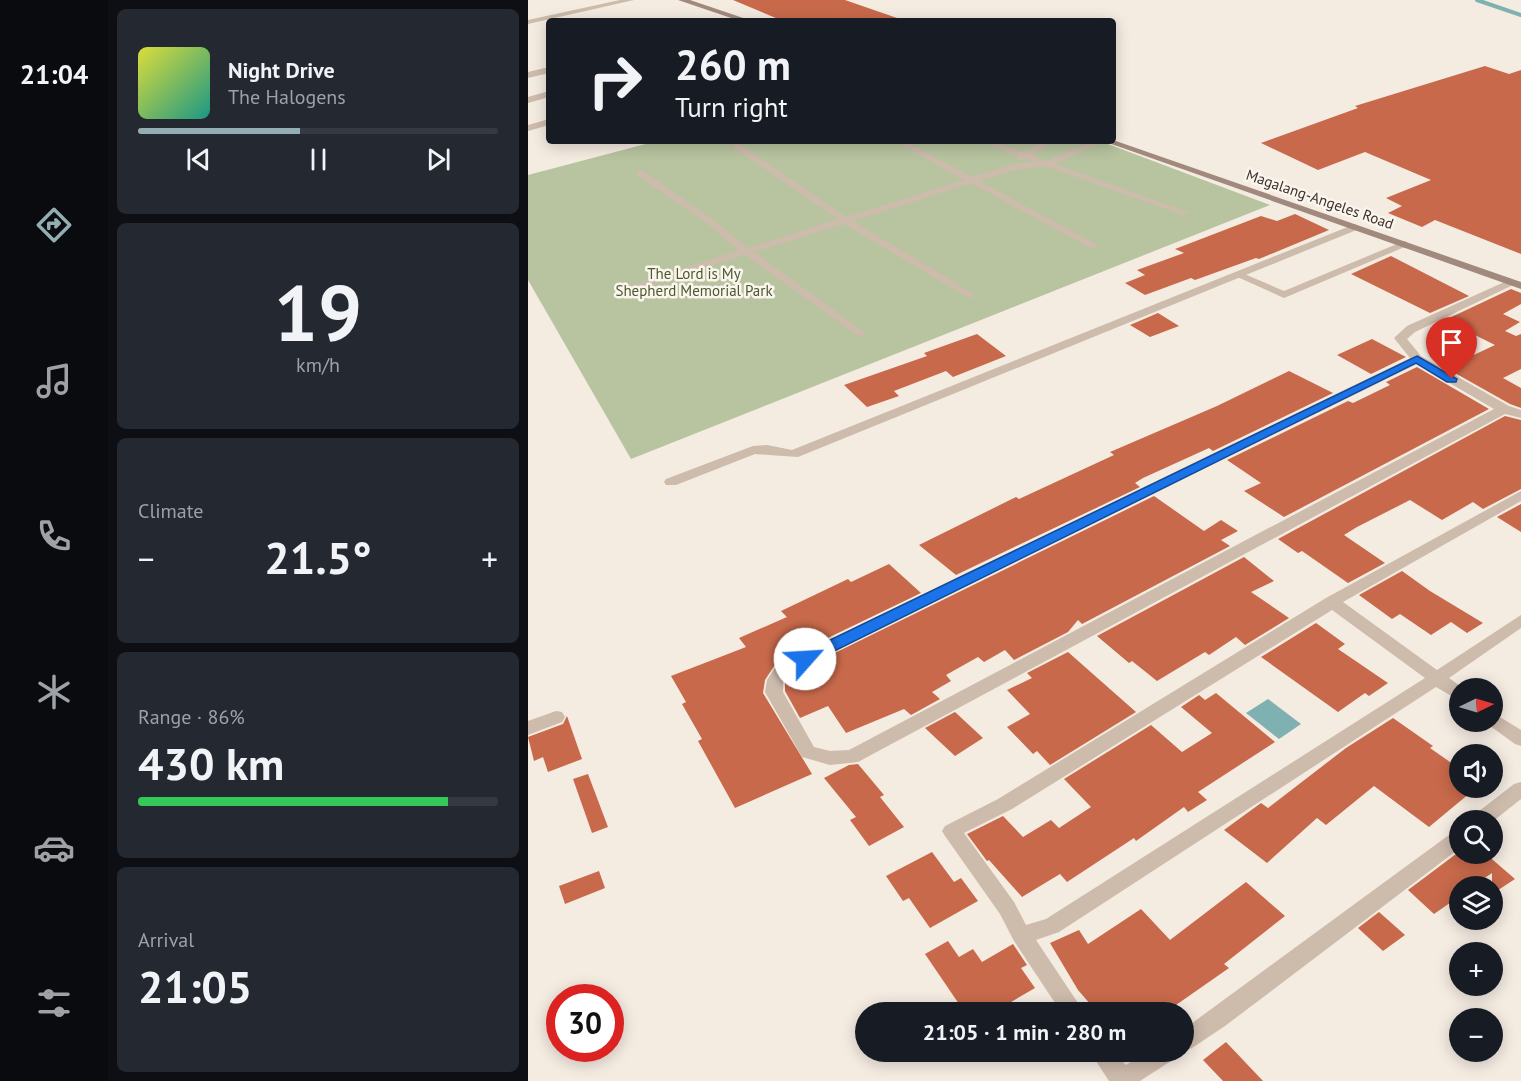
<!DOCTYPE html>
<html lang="en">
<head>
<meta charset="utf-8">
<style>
	body { margin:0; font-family:"PT Sans",sans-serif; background:#242831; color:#f1f3f6; height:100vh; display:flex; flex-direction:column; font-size:22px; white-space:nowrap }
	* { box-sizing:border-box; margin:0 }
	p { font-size:20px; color:#9ea1a6 }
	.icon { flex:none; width:33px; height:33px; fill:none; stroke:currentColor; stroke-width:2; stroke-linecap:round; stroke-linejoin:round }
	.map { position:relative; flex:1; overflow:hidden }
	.sheet { display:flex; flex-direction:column; gap:9px; padding:9px; background:#0d0f14; width:420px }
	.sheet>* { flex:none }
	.top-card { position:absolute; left:18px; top:18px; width:570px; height:126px; border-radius:6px; box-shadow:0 3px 15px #0003; background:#171b24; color:#f1f3f6; overflow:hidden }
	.needle { width:39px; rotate:85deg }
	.fabs { position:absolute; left:921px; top:678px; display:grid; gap:12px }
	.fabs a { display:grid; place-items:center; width:54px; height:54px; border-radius:50%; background:#171b24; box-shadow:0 3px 15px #0003; font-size:30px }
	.speed { position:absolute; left:18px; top:984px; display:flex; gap:12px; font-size:30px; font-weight:700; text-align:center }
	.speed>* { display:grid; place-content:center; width:78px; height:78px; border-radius:50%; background:#171b24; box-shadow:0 3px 15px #0003; line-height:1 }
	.speed .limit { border:9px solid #d22; background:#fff; color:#111 }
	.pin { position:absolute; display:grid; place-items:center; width:51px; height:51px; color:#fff; margin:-62px -26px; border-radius:50% 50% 50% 0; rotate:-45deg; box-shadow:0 0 6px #0007 }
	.pin .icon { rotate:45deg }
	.me { position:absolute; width:66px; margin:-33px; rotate:64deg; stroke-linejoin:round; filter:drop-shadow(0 0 4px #0008) }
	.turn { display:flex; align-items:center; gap:21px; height:126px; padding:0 30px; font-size:27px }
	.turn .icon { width:78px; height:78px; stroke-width:2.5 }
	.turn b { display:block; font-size:42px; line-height:51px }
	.big { font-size:45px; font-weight:700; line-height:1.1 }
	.sheet .tile { flex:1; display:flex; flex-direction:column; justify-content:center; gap:9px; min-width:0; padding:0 21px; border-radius:9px; background:#242831 }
	.sheet .dial { align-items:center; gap:0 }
	.dial b { font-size:78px; line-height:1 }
	.song { display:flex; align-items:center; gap:18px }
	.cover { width:72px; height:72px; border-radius:9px; background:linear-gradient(135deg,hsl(60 70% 55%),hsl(170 70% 35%)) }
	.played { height:6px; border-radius:3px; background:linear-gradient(90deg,#92aeb2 45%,#363941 45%) }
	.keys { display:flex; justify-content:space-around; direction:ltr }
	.heat { display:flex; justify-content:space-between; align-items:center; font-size:33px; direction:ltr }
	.charge { height:9px; border-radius:4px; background:linear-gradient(90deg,#34c759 86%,#363941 0) }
	.trip { position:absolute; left:327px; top:1002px; width:339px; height:60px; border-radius:30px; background:#171b24; box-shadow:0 3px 15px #0003; font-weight:700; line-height:60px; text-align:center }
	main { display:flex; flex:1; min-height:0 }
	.tab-bar { display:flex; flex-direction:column; width:108px; justify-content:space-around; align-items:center; background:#090b0e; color:#9ea1a6 }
	.tab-bar .icon { width:42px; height:42px }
	.tab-bar .current { color:#92aeb2 }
	.tab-bar b { font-size:27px; color:#f1f3f6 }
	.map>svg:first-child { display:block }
	.green { fill:#b8c4a0 }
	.water { fill:#7fb0b2 }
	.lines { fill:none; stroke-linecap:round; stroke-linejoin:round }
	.stream { stroke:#7fb0b2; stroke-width:4 }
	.building { fill:#c8694b }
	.service { fill:#cdbbac; fill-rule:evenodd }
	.minor { fill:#cdbbac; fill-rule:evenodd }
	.tertiary { fill:#cdbbac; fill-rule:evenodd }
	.secondary { fill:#a18a7d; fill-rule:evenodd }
	.route { fill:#1a73e8; stroke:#114b97; stroke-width:1.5 }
	.labels { text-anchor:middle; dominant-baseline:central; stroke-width:5; stroke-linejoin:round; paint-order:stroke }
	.far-street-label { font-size:15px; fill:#3b302b; stroke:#fbf5ee }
	.far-park-label { font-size:15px; fill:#4a5a2e; stroke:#fbf5ee }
</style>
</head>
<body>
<main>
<nav class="tab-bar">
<b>21:04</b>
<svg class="icon current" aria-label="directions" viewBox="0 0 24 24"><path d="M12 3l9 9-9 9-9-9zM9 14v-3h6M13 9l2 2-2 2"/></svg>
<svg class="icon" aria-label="music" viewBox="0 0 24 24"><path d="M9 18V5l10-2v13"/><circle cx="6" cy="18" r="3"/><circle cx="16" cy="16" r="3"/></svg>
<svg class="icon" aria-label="phone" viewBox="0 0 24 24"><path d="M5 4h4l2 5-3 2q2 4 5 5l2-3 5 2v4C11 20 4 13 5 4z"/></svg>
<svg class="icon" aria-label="climate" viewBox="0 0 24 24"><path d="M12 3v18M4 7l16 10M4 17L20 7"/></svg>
<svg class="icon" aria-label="car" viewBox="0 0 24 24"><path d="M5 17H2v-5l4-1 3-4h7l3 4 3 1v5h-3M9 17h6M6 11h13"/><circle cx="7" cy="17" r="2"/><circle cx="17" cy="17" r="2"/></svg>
<svg class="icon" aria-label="filters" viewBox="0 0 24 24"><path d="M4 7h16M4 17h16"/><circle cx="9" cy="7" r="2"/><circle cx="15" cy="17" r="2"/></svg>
</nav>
<section class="sheet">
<div class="tile">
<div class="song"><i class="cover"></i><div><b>Night Drive</b><p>The Halogens</p></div></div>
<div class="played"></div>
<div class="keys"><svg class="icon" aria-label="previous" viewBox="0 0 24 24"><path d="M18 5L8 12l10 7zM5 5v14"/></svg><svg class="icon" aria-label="pause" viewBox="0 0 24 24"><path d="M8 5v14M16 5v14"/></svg><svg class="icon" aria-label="next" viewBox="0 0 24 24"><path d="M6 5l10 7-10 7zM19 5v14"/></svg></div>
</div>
<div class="tile dial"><b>19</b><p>km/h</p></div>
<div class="tile"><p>Climate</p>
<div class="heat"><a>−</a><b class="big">21.5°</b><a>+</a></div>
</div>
<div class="tile"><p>Range · 86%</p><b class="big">430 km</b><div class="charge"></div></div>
<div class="tile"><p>Arrival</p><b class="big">21:05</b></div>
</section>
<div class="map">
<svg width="993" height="1081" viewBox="0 0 993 1081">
	<rect width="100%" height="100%" fill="#f4ebe1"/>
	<!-- green -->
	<path class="green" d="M129 141H572L742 205 103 459 0 280V175Z"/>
	<!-- water -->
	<path class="water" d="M740 699 773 724 751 739 718 713Z"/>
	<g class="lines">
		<!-- stream -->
		<path class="stream" d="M949 0 993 15"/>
	</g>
	<!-- building -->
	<path class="building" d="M205 0H317L369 18V21H255Z
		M957 66 981 74 993 70V254L907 220 894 227 860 213 874 206 858 198 903 180 837 152 790 170 733 143 830 108 827 106Z
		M767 214 801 230 731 259 728 258 667 280 663 278 617 295 597 283 617 275 609 270 656 253 647 249 733 216 749 221Z
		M863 256 941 296 902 313 823 274Z
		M983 289 993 293V304L975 314 992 322 977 331 988 336 993 334V369L975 378 993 388V408L982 404 918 368 967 345 917 320Z
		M630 313 651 326 622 337 602 325Z
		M449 334 478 356 425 377 418 371 366 391 371 396 339 407 316 385 399 356 396 353Z
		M844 339 878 357 843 374 809 355Z
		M889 367 961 409 756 517 716 491 733 483 699 460 820 401 825 403 862 385 858 382Z
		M761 371 805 393 685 451 681 448 615 478 607 483 612 487 428 575 391 545 488 497 491 499 586 455 582 452 689 406Z
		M977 416 993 420V489L955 509 945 502 914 520 882 500 829 527 816 535 857 563 820 583 774 551 770 553 750 539Z
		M626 496 676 531 693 520 710 531 693 540 702 546 554 624 550 620 540 632 486 660 477 650 456 662 450 657 418 675 423 681 404 692 412 699 383 715 376 709 318 733 300 706 272 718 257 691V682L262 675Z
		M993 504V532L969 517Z
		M716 557 746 581 723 592 761 618 717 645 708 637 681 655 677 652 629 681 604 661 601 663 569 636Z
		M361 564 393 593 248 663 237 680 235 693 284 774 207 808 170 741 174 739 154 704 158 702 143 676 218 647 211 638 259 617 253 611 320 579 323 582Z
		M874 571 902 591 955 623 939 633 923 622 903 635 872 614 864 619 831 595Z
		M788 623 817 644 810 649 860 683 841 696 837 693 810 712 733 657Z
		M540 652 608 712 522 765 509 751 505 754 479 727 502 714 479 690 504 678 499 673Z
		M688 693 747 742 670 792 679 800 660 812 656 807 608 841 606 838 539 882 532 874 494 897 461 860 459 861 439 834 475 816 495 837 523 820 531 828 563 807 536 779 623 725 654 752 684 733 653 707 671 695 677 700Z
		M427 712 455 738 427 756 397 728Z
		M39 716 54 759 20 772 15 757 6 761 0 737 35 724Z
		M865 718 905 746 902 748 932 769V788H948L901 827 846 786 798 825 789 818 739 863 696 830 733 803 740 808 818 748Z
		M330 764 356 795 352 797 376 827 341 846 322 820 328 817 296 778 321 765Z
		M60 774 80 827 64 833 45 779Z
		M404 852 426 882 433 878 450 901 402 928 381 898 375 901 358 876Z
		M928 854H958L987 879 964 894V873L945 886H932V896L906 914 880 890Z
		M71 871 77 888 37 904 31 886Z
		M718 882 757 916 696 964 701 968 638 1012H569L550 990 522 943 551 930 560 944 613 909 642 940Z
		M851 912 877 935 855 951 830 928Z
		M420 941 431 957 445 949 454 962 485 944 499 965 493 968 507 988 466 1012H441L434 1002 431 1004 397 954Z
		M698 1042 735 1081H695L675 1060Z"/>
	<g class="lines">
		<!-- service -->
		<path class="service" d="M367 141H377L444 177 486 164 506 162 498 159 490 160V156L452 141H464L496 152 516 141H526L504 155 519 161 564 141H575L527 164 662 213 654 215 518 166 487 170 451 181 568 244V248H562L443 183 325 221 445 293V297L441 298 316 224 226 252 336 332 337 334 332 337 217 255 96 293H88L87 291 211 250 174 220 109 175V171H115L180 216 220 248 310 219 206 148V144H212L318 217 436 180Z
			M876 241 879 242V246L756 298 705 275 706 273H714L756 291Z"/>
		<!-- minor -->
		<path class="minor" d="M21 67V73L0 78V72Z
			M21 91V97L0 103V97Z
			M21 119V125L0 131V125Z
			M827 224 832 227 831 229 270 457 227 454 148 485H138L136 482 138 479 225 446 239 445 264 450Z
			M983 279 989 282 987 284 887 332 879 339 893 356 981 406 993 410V418L977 414 330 762 302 765 274 757 237 692 239 680 249 665 882 358 866 338 879 326ZM889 364 966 409 321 750 302 751 286 747 255 692V681L261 673Z
			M993 491V501L815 602 909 670 993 615V628L921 678 935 688H932V701L908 687 531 932 508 940 556 1012H533L486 941 472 914 417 836 414 831 417 826 470 799 798 598ZM804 610 897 678 518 919 498 925 486 902 436 833 484 809Z
			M28 711 34 712 37 717 34 722 0 735V721Z
			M964 712 993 730V746L987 744 958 723 964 722Z
			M993 782V799L964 822 944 820 946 815 986 784Z
			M932 829V848L697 1026 664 1048 656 1051V1029L925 832Z
			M562 1052H586L598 1065 619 1052H649L646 1059 612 1081H581Z"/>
		<!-- tertiary -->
		<path class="tertiary" d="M92 0H106L0 24V20Z"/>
		<!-- secondary -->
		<path class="secondary" d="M150 0H162L224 21H212Z
			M585 140 993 282V289L575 141Z"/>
	</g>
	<!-- route -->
	<path class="route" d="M889 356 929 379 928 382H919L888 363 282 663 277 664 269 659 271 655Z"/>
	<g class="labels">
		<!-- far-street labels -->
		<g class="far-street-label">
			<text transform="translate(792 199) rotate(19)">Magalang-Angeles Road</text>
		</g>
		<!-- far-park labels -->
		<g class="far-park-label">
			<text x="166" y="273">The Lord is My<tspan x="166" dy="17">Shepherd Memorial Park</tspan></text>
		</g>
	</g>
</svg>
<div class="fabs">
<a><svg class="needle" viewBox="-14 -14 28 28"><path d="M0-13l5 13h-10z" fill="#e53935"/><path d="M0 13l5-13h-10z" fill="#9ea1a6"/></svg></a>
<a><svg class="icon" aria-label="sound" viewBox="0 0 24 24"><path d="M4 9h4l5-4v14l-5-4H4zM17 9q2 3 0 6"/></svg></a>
<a><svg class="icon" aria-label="search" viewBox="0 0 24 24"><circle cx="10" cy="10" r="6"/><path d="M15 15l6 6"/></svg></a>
<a><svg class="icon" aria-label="layers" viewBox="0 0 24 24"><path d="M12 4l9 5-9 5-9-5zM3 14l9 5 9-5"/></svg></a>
<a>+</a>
<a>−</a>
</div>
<div class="speed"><div class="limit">30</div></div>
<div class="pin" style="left:924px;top:379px;background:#d93025"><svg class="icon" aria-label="arrive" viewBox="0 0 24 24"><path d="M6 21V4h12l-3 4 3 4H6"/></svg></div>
<svg class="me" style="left:277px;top:659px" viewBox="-20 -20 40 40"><circle r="19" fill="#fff"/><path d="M0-13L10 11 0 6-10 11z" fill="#1a73e8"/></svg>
<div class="trip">21:05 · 1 min · 280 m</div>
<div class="top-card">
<div class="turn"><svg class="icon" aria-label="right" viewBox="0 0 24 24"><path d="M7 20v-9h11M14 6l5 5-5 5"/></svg><div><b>260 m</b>Turn right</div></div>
</div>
</div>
</main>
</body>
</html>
